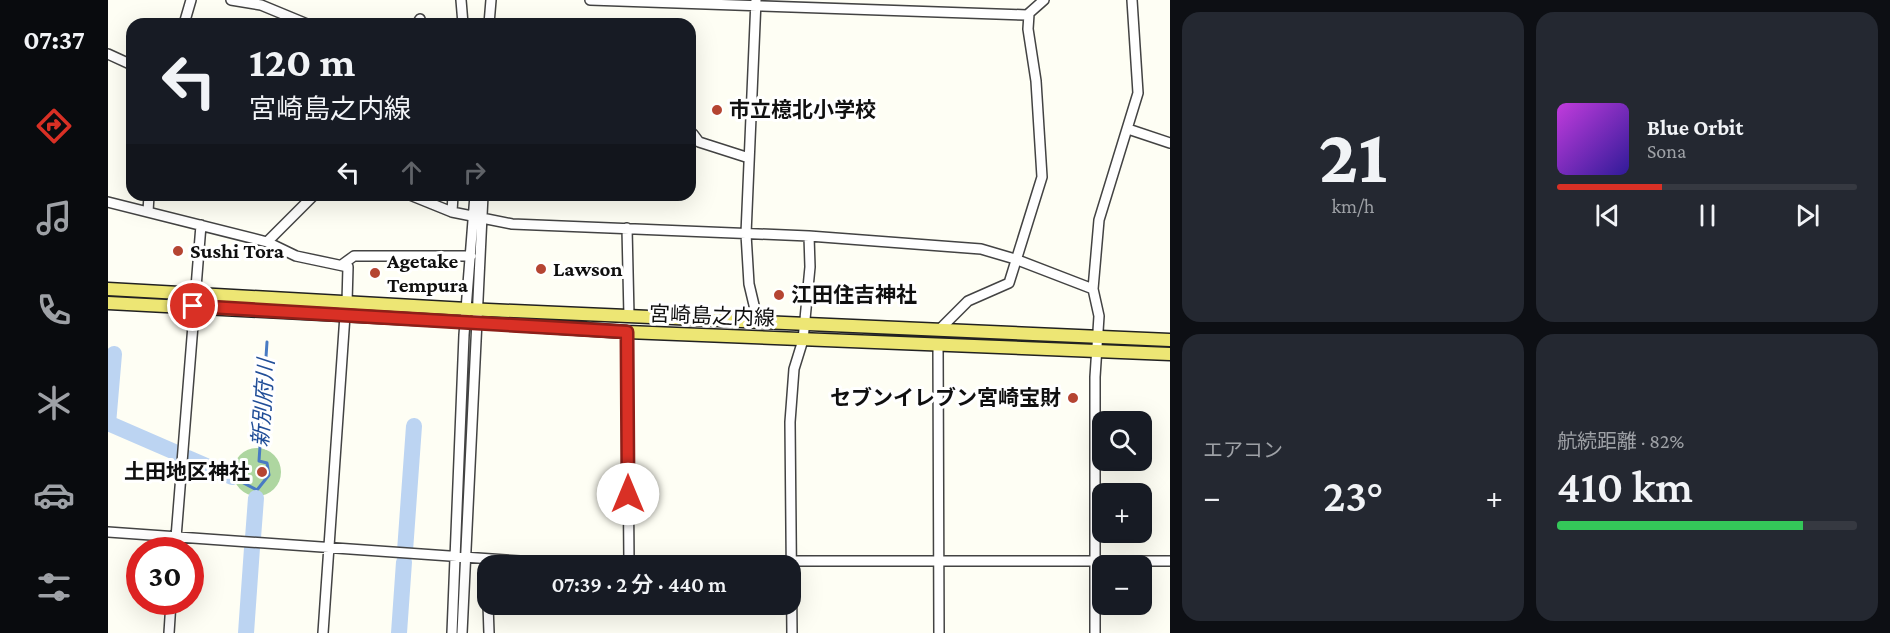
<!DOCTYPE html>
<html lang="ja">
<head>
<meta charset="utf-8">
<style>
	body { margin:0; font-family:"Crimson Pro","Noto Sans JP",serif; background:#242831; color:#f1f3f6; height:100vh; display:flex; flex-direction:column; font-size:22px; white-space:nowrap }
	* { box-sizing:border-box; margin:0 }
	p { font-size:20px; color:#9ea1a6 }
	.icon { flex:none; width:33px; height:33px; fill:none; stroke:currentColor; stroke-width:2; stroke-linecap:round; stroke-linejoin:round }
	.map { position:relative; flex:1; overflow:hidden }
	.drawer { display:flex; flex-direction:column; gap:12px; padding:12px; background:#0d0f14; width:720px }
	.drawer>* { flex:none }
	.guide { position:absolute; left:18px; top:18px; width:570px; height:183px; border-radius:18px; box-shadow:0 6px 24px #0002; background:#171b24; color:#f1f3f6; overflow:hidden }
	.buttons { position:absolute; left:984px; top:411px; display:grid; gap:12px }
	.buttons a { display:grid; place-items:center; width:60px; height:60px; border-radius:12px; background:#171b24; box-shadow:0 6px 24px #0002; font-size:30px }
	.speed { position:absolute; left:18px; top:537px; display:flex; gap:12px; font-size:30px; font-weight:700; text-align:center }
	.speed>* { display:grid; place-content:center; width:78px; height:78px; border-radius:50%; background:#171b24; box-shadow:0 6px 24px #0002; line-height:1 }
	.speed .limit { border:9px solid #d22; background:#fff; color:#111 }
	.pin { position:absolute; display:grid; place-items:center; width:51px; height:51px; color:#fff; margin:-26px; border:3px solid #fff; border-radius:50%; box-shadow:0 2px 6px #0007 }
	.me { position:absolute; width:66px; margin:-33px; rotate:0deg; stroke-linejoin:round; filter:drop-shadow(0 0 4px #0008) }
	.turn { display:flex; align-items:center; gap:21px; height:126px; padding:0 24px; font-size:27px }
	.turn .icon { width:78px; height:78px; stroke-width:2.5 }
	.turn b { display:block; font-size:42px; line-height:51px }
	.lanes { display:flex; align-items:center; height:57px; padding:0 24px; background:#0003; justify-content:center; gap:30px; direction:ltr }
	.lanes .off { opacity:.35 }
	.big { font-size:45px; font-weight:600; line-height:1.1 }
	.drawer .card { flex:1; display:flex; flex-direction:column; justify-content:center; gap:9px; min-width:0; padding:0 21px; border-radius:18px; background:#242831 }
	.drawer .dial { align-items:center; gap:0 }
	.dial b { font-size:78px; line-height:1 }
	.song { display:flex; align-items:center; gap:18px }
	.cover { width:72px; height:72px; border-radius:9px; background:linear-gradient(135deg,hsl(290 70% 55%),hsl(250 70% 35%)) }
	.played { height:6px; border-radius:3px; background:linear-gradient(90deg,#d93025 35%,#363941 35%) }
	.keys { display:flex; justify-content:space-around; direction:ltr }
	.heat { display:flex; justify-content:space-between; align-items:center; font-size:33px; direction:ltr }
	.charge { height:9px; border-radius:4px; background:linear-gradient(90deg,#34c759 82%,#363941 0) }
	.drawer .tiles { flex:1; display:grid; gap:12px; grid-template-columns:repeat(2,1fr) }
	.trip { position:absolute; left:369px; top:555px; width:324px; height:60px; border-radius:18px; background:#171b24; box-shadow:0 6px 24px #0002; font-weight:600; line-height:60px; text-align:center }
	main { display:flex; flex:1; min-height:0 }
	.tab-bar { display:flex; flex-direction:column; width:108px; justify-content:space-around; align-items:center; background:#090b0e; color:#9ea1a6 }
	.tab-bar .icon { width:42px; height:42px }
	.tab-bar .active { color:#d93025 }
	.tab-bar b { font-size:27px; color:#f1f3f6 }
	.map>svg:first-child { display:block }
	.forest { fill:#aed6a0 }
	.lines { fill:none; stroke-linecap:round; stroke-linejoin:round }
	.stream { stroke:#497bc3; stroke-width:3 }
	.river { stroke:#bcd4f2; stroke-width:16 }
	.minor-casing { stroke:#434343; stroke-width:12 }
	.major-casing { stroke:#212121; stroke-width:15 }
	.minor { stroke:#fff; stroke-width:9 }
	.major { stroke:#ede674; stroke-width:12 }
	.route-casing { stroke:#8d1f18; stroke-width:15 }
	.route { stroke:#d93025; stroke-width:10 }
	.poi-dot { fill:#b54532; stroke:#fff; stroke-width:2 }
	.labels { text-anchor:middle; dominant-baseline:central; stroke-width:6; stroke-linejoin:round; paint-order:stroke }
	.poi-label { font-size:21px; font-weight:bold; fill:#101010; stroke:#fff; text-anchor:start }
	.street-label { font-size:21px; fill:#101010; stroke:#fff }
	.water-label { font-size:22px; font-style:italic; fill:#224f98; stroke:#fff }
</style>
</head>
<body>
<main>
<nav class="tab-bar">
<b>07:37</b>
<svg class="icon active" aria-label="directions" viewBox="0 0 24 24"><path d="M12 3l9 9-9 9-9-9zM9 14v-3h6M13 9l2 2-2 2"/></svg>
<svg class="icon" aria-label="music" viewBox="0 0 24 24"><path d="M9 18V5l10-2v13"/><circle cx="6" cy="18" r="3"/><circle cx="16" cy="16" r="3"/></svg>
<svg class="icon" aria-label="phone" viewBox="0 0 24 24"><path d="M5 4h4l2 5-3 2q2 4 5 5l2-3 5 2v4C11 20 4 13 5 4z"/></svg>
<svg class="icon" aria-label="climate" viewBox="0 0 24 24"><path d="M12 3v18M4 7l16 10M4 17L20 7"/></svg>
<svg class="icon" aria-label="car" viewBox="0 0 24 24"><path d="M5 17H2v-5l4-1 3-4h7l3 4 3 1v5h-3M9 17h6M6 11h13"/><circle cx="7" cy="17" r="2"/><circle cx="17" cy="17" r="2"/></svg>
<svg class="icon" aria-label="filters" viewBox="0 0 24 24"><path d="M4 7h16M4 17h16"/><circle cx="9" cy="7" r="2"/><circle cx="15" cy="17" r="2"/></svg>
</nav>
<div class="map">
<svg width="1062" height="633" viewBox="0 0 1062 633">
	<rect width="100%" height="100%" fill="#fefef4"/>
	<!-- forest -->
	<path class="forest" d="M125 472a24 24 0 1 1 48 0a24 24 0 1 1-48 0Z"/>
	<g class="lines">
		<!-- stream -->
		<path class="stream" d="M124 477 149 490 148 498
			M149 490 161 475 159 463 151 461 159 342"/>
		<!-- river -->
		<path class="river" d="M0 423 69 453
			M0 424 6 354
			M80 458 124 477
			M145 538 148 498
			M297 551 306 426
			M138 633 144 548
			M291 633 296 562"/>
		<!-- minor casing -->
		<g class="minor-casing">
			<path id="minor" d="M123 0 153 5 199 24
				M353 0 355 24
				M482 0 919 15 936 0
				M648 0 638 234 641 284 650 322
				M76 24 83 0
				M309 24 312 19
				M381 24 383 0
				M0 54 24 65
				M1020 129 1062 143
				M585 134 591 142 641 158
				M302 195 344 212 404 224 701 236 873 249 907 259 985 289 991 316 987 377V633
				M0 202 159 242 206 195
				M40 212 41 195
				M344 212 345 195
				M519 228 521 316
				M159 242 188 256 240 267 239 302
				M235 264 246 256H363
				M985 289 991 220 1030 93 1024 0
				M831 330 860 301 901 283 934 177 928 81 920 29 921 14
				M519 332 521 562
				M830 345 831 633
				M0 532 412 561H1062
				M67 550 93 225
				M379 560 380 596
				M380 604 381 633
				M61 633 63 602
				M215 633 237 315
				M344 633 356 335 367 195
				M354 633 375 195
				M684 633 682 422 686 369 695 340 702 267 701 236"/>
		</g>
		<!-- major casing -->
		<g class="major-casing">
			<path id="major" d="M0 289 359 309 1062 340
				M0 303 368 322 519 332 1062 354"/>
		</g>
		<!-- minor -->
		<use href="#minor" class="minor"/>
		<!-- major -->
		<use href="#major" class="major"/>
	</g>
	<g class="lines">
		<!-- route casing -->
		<g class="route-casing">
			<path id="route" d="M85 306 519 332 520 494"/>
		</g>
		<!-- route -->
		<use href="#route" class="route"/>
	</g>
	<!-- markers -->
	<g class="poi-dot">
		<circle cx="609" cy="110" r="6"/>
		<circle cx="70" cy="251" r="6"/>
		<circle cx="433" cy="269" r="6"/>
		<circle cx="267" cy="273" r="6"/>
		<circle cx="671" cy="295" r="6"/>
		<circle cx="965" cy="398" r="6"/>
		<circle cx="154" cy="472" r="6"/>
	</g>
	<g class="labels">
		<!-- poi labels -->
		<g class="poi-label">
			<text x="621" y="110">市立檍北小学校</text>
			<text x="82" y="251">Sushi Tora</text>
			<text x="279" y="261">Agetake<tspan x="279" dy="24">Tempura</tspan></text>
			<text x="445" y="269">Lawson</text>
			<text x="683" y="295">江田住吉神社</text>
			<text x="953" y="398" text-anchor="end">セブンイレブン宮崎宝財</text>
			<text x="142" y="472" text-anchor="end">土田地区神社</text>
		</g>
		<!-- street labels -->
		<g class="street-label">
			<text transform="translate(604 316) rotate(2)">宮崎島之内線</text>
		</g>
		<!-- water labels -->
		<g class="water-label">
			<text transform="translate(155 403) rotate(-86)">新別府川</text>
		</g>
	</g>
</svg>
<div class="buttons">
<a><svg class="icon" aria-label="search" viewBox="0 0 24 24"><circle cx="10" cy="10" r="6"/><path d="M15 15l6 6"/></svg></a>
<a>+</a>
<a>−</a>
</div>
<div class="speed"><div class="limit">30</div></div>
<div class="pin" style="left:85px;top:306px;background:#d93025"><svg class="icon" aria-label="arrive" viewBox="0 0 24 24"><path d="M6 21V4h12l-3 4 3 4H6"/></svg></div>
<svg class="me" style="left:520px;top:494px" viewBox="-20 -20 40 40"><circle r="19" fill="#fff"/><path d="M0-13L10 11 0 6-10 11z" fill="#d93025"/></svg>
<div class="trip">07:39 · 2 分 · 440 m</div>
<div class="guide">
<div class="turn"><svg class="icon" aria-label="left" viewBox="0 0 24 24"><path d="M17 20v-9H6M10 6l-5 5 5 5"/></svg><div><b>120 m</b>宮崎島之内線</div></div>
<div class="lanes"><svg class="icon" aria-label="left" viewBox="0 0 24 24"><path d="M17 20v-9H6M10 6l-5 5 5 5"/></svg><svg class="icon off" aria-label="ahead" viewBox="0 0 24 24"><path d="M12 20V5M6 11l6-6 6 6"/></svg><svg class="icon off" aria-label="right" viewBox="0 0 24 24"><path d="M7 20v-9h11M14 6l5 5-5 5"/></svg></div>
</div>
</div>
<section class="drawer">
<div class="tiles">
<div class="card dial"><b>21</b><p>km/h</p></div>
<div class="card">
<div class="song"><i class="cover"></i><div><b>Blue Orbit</b><p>Sona</p></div></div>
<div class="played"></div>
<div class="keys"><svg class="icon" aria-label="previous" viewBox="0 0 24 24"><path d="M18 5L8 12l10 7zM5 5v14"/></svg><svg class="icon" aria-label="pause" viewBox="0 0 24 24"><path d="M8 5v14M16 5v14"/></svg><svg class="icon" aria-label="next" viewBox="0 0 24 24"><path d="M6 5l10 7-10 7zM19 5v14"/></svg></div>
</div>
<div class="card"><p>エアコン</p>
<div class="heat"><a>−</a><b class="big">23°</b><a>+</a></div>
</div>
<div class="card"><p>航続距離 · 82%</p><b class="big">410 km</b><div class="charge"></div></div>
</div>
</section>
</main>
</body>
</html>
